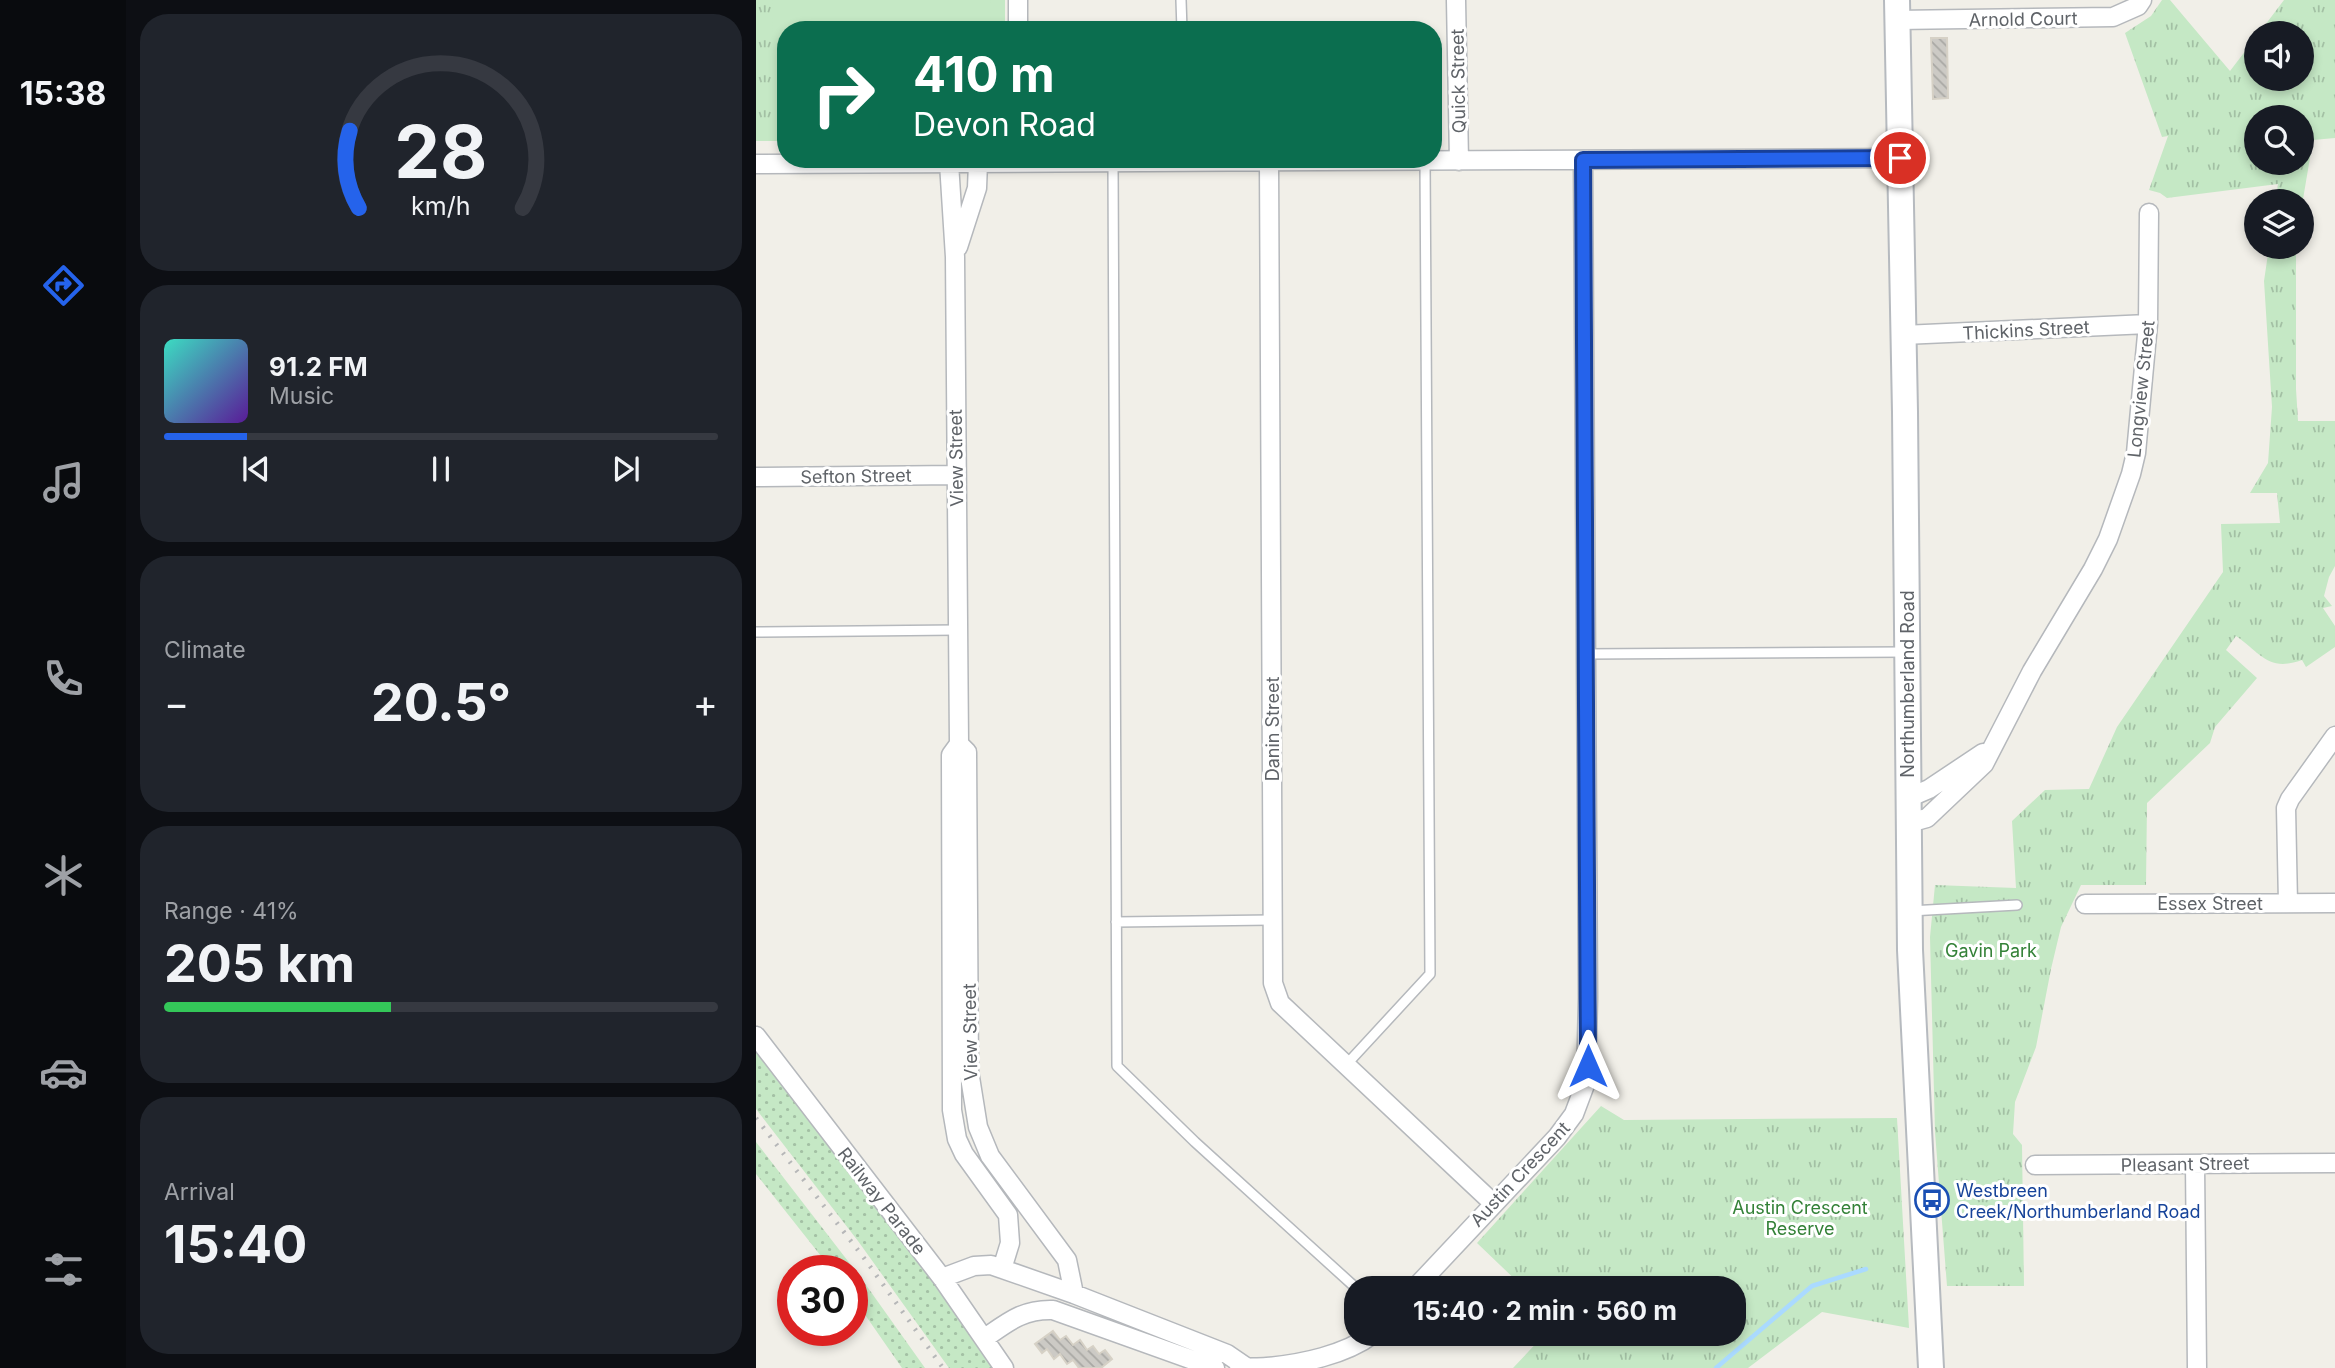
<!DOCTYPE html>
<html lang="en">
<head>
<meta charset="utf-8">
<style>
	body { margin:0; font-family:Inter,sans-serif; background:#20242c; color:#f1f3f6; height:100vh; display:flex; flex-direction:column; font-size:26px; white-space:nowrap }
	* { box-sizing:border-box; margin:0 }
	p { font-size:23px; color:#9ea1a6 }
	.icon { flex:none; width:38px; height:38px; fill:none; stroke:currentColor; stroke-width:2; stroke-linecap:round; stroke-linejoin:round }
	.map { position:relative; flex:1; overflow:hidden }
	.details { display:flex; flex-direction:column; gap:14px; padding:14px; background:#0d0f14; width:630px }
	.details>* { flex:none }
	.guide { position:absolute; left:21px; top:21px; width:665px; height:147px; border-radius:28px; box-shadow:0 4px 10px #0003; background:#0b6e4f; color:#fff; overflow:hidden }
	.buttons { position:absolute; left:1488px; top:21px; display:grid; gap:14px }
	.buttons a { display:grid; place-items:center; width:70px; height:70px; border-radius:50%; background:#171b24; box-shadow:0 4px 10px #0003; font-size:35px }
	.speed { position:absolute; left:21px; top:1255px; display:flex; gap:14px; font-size:35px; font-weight:700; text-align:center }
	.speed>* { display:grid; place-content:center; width:91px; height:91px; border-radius:50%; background:#171b24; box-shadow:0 4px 10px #0003; line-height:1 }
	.speed .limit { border:10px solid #d22; background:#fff; color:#111 }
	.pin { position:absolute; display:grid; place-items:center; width:60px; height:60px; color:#fff; margin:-30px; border:4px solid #fff; border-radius:50%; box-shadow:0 2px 7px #0007 }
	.me { position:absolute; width:77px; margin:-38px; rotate:0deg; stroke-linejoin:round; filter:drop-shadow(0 0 5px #0008) }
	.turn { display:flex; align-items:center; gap:24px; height:147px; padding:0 21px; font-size:32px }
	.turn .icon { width:91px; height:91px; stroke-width:2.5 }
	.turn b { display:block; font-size:49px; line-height:60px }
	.big { font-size:52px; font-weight:700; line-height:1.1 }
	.details .tile { flex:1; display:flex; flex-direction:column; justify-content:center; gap:10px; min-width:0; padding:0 24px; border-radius:28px; background:#20242c }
	.details .dial { align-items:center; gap:0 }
	.dial svg { height:182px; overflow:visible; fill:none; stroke:#363941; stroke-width:7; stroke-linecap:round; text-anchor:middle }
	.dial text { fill:#f1f3f6; stroke:none }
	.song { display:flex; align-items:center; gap:21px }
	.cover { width:84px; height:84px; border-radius:10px; background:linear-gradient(135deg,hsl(170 70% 55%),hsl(270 70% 35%)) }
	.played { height:7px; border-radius:4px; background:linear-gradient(90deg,#2563eb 15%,#363941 15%) }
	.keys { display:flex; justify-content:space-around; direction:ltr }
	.heat { display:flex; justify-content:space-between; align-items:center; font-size:38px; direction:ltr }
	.charge { height:10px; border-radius:5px; background:linear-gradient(90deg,#34c759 41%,#363941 0) }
	.trip { position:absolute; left:588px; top:1276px; width:402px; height:70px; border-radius:28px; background:#171b24; box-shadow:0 4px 10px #0003; font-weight:700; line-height:70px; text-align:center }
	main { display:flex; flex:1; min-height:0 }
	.tab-bar { display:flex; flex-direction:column; width:126px; justify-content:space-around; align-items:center; background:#090b0e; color:#9ea1a6 }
	.tab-bar .icon { width:49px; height:49px }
	.tab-bar .active { color:#2563eb }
	.tab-bar b { font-size:32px; color:#f1f3f6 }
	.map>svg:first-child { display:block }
	.grass { fill:url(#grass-dots) }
	.park { fill:url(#park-tufts); fill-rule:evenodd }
	.pitch { fill:#c5e8c5 }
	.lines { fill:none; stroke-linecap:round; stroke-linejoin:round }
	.stream { stroke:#aadaff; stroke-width:4.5 }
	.building { fill:url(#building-back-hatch); stroke:#d6d1c6; stroke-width:2 }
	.lane-casing { stroke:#b5b8bc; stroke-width:12 }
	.street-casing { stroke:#b5b8bc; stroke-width:21 }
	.secondary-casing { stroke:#b6babf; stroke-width:28 }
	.lane { stroke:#fff; stroke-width:9 }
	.street { stroke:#fff; stroke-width:18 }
	.secondary { stroke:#fff; stroke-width:24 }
	.rail { stroke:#b6b7b8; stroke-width:4.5; stroke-dasharray:2 9; stroke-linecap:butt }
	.route-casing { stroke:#184099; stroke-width:18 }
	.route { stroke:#2563eb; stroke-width:12 }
	.labels { text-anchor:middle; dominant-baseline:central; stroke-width:6; stroke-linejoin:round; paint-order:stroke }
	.street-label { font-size:18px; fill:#5f6368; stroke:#fff }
	.park-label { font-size:18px; fill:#348238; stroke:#fff }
	.transit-label { font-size:18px; fill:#164399; stroke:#fff; text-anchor:start }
</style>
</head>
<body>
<main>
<nav class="tab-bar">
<b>15:38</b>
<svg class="icon active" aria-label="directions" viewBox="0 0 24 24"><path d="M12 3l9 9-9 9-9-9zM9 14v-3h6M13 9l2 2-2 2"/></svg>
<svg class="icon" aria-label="music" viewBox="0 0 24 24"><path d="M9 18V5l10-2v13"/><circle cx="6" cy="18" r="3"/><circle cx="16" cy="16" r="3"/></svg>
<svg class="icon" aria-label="phone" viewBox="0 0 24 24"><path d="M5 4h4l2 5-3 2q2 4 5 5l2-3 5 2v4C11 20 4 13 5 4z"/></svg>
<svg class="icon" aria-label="climate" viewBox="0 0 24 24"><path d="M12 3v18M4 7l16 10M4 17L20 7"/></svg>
<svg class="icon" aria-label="car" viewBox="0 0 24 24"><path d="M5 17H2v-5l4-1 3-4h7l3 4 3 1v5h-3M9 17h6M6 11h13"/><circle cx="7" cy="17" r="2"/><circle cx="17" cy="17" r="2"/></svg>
<svg class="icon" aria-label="filters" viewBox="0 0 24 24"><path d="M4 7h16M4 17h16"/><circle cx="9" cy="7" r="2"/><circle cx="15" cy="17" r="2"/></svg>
</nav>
<section class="details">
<div class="tile dial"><svg viewBox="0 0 100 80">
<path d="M14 69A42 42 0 1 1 86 69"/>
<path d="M14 69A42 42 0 0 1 10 35" stroke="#2563eb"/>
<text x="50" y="56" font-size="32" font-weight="700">28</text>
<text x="50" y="72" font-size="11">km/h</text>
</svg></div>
<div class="tile">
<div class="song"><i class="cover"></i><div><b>91.2 FM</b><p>Music</p></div></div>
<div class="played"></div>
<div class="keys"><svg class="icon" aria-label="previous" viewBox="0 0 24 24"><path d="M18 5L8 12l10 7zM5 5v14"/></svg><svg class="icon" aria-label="pause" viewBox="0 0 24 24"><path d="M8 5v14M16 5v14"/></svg><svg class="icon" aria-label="next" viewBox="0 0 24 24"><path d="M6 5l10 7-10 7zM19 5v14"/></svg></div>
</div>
<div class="tile"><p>Climate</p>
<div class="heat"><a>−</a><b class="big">20.5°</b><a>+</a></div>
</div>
<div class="tile"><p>Range · 41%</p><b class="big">205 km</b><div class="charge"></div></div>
<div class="tile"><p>Arrival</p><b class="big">15:40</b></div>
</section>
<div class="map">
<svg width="1579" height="1368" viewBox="0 0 1579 1368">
	<defs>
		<pattern id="grass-dots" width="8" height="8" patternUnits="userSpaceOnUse" patternTransform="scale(1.75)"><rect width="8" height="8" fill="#c5e8c5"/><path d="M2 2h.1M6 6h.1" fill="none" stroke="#a3c0a4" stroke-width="1.8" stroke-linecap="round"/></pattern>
		<pattern id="park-tufts" width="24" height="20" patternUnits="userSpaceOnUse" patternTransform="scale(1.75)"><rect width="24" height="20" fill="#c5e8c5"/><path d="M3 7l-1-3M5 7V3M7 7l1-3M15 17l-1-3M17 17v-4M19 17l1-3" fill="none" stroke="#a3c0a4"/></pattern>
		<pattern id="building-back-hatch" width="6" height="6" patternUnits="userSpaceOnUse" patternTransform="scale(1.75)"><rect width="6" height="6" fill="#cccac5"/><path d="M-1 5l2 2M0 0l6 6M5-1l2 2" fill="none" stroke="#a9a8a4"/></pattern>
	</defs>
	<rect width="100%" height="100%" fill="#f1efe8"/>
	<!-- grass -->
	<path class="grass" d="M0 1049 186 1291 239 1368H193L102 1241 0 1109Z
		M0 1142 105 1278 169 1368H146L96 1296V1270H76L0 1174Z"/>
	<!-- park -->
	<path class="park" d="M0 0H249V30H30V141H0Z
		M1406 0H1414L1474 71 1500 37V79H1545V33H1503L1528 0H1579V138L1557 140 1545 211V201H1520L1522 184 1411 198 1404 193 1393 190 1412 136 1406 137 1369 33 1395 16ZM1500 117H1545V163H1500Z
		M1513 247H1540V389L1542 421H1579V566L1573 577 1568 596 1576 606 1567 608 1579 626V647L1550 667 1546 660C1512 672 1506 654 1480 636L1470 650 1501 678 1459 727 1454 743 1391 803 1390 885H1325L1305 927 1295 969 1280 1047 1259 1102 1257 1134 1266 1145 1268 1286H1191L1179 1132 1174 937 1179 885 1260 888 1256 821 1289 790 1333 789 1361 727 1467 572 1465 524 1524 523 1521 493H1494L1512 463 1516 407 1508 281Z
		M845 1106 868 1120 1141 1118 1153 1328 1066 1312 992 1368H757L789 1334H978V1288H768L721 1243Z"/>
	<!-- pitch -->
	<path class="pitch" d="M17 0H234L235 30H30V105L20 80 16 26Z"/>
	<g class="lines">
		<!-- stream -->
		<path class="stream" d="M960 1368 1056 1286 1110 1269"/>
	</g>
	<!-- building -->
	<path class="building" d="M1175 38H1191L1192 98 1177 99Z
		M297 1331 304 1340 310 1336 317 1345 324 1340 331 1350 337 1346 343 1354 349 1350 356 1359 345 1368H323L317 1360 311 1364 304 1354 298 1359 291 1349 286 1353 279 1344Z"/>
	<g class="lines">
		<!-- lane casing -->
		<g class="lane-casing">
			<path id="lane" d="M425 0 426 30
				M357 163 361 1066 439 1142 600 1288
				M0 632 201 630
				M829 654 1149 652
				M1154 911 1261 905
				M360 922 516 920
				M590 1065 674 974 669 161"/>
		</g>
		<!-- street casing -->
		<g class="street-casing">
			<path id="street" d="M262 0V30
				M700 0 703 161
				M1141 20 1357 17 1382 6 1386 0
				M513 162 517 983 524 1003 737 1203
				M193 163 199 257 203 744 195 755 196 1110 201 1139 208 1154 252 1215 254 1243 246 1269
				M0 164 1144 158
				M202 247 221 188 222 163
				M1147 335 1392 324
				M0 477 200 475
				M203 744 211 752 213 1071 222 1127 234 1156 311 1260 318 1294
				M1152 798 1173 789 1227 753
				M1153 823 1171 818 1228 764 1276 671 1337 569 1352 539 1375 474 1380 453 1392 324 1393 213
				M1532 903 1530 808 1534 799 1579 736
				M1329 904 1579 903
				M0 1036 186 1278 248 1368
				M1439 1164 1441 1368
				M1279 1165 1579 1163
				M186 1278 218 1266 235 1265 318 1294 471 1354 490 1367
				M659 1288 801 1137 818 1114 830 1082 832 998 827 160
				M229 1338C252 1322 267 1309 297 1310L459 1368
				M483 1368C492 1367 501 1368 511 1367 545 1364 589 1355 617 1334"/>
		</g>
		<!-- secondary casing -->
		<g class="secondary-casing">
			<path id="secondary" d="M1141 0 1149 412 1154 950 1175 1368"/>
		</g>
		<!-- lane -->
		<use href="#lane" class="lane"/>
		<!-- street -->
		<use href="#street" class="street"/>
		<!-- secondary -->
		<use href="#secondary" class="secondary"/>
		<!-- rail -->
		<path class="rail" d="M0 1118 108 1258 187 1368"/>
	</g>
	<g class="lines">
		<!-- route casing -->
		<g class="route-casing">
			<path id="route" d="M832 1066 827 160 1144 158"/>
		</g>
		<!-- route -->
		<use href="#route" class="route"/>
	</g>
	<!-- icons -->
	<defs>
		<g id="bus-ring" transform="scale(1.75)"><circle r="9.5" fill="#fff" stroke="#1a4fb4" stroke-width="1.5"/><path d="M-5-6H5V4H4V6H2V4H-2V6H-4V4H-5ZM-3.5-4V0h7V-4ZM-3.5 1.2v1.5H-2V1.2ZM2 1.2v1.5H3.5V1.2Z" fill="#1a4fb4"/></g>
	</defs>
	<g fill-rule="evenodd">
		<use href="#bus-ring" x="1176" y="1200"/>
	</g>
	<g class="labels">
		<!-- street labels -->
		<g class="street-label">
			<text transform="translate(1267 19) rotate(-1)">Arnold Court</text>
			<text transform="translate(702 81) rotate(-91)">Quick Street</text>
			<text transform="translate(1270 330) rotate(-3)">Thickins Street</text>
			<text transform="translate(1385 389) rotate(-84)">Longview Street</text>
			<text transform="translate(200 458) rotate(-91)">View Street</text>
			<text transform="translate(100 476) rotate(-1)">Sefton Street</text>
			<text transform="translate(1151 684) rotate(-90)">Northumberland Road</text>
			<text transform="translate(516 729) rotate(-90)">Danin Street</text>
			<text x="1454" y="903">Essex Street</text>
			<text transform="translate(214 1032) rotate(-91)">View Street</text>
			<text transform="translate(1429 1164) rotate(-1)">Pleasant Street</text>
			<text transform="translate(764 1174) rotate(-47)">Austin Crescent</text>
			<text transform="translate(126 1201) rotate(52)">Railway Parade</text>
		</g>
		<!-- park labels -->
		<g class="park-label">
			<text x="1235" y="950">Gavin Park</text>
			<text x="1044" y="1207">Austin Crescent<tspan x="1044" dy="21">Reserve</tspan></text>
		</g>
		<!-- transit labels -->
		<g class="transit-label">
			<text x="1200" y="1190">Westbreen<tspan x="1200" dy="21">Creek/Northumberland Road</tspan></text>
		</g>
	</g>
</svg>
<div class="buttons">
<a><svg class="icon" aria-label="sound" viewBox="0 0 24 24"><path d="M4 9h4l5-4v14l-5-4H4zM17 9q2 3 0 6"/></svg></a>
<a><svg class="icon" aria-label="search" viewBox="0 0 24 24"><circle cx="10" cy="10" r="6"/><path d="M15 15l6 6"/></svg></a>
<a><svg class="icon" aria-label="layers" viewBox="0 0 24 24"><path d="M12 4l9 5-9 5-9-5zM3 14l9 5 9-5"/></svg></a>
</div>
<div class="speed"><div class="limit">30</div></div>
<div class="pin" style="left:1144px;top:158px;background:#d93025"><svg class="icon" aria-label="arrive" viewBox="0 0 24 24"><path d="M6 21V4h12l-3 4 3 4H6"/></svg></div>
<svg class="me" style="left:832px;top:1066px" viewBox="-20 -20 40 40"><path d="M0-17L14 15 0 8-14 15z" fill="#2563eb" stroke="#fff" stroke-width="4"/></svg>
<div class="trip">15:40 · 2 min · 560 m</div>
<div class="guide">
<div class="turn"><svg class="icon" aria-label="right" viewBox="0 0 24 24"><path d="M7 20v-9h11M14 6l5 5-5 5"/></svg><div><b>410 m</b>Devon Road</div></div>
</div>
</div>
</main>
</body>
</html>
